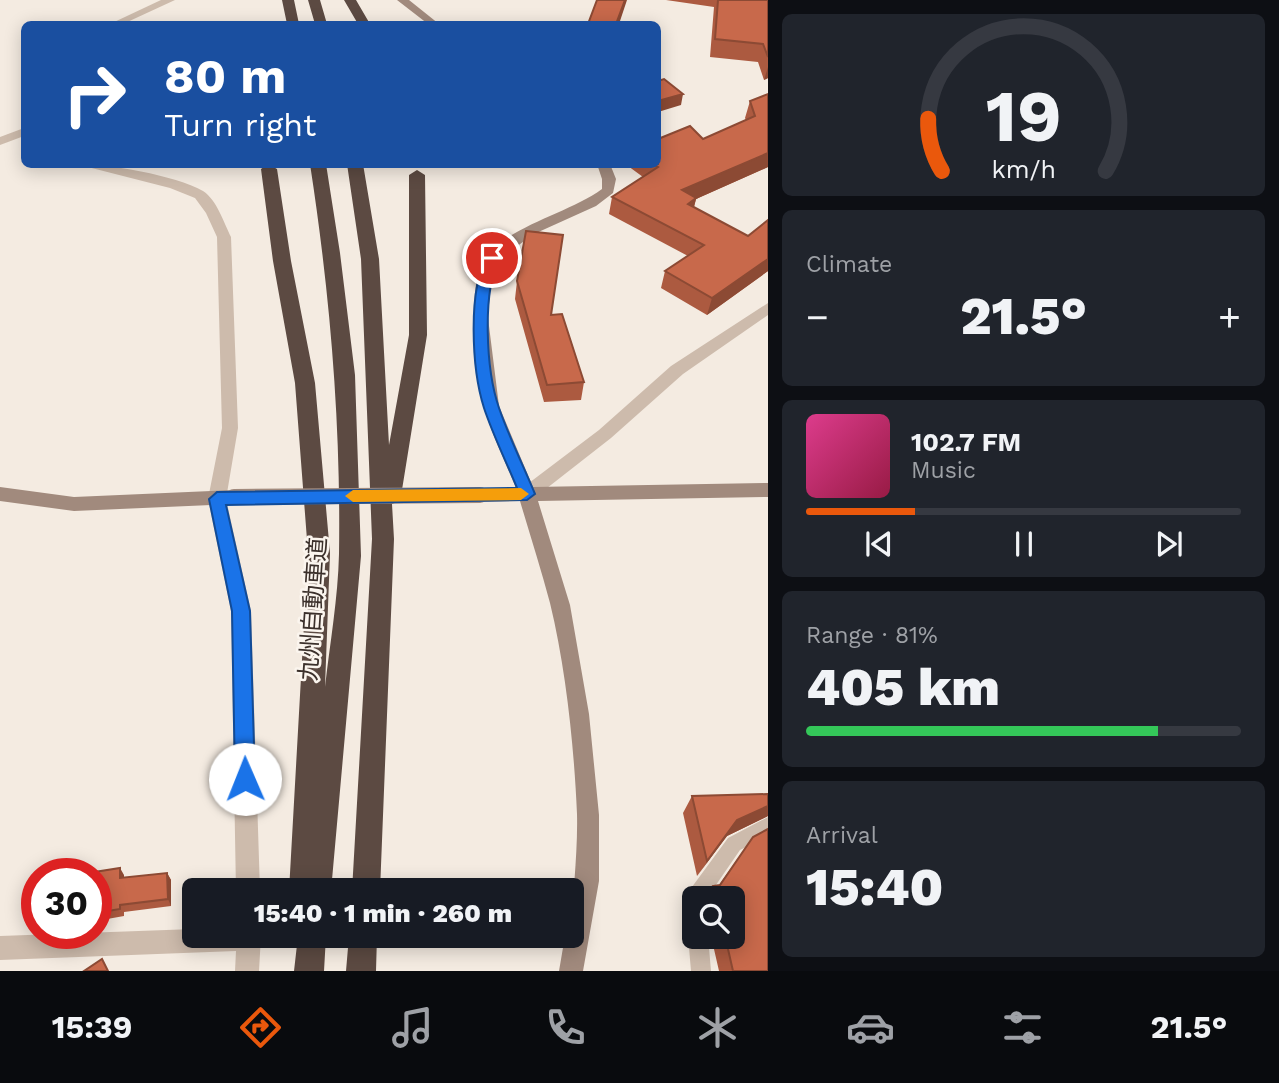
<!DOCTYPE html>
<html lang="en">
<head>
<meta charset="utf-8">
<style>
	body { margin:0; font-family:"Work Sans","Noto Sans JP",sans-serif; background:#20242c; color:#f1f3f6; height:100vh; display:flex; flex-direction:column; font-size:26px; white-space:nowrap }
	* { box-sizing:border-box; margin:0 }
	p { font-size:23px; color:#9ea1a6 }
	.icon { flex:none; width:38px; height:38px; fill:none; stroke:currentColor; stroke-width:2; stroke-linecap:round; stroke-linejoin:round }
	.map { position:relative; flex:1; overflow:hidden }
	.drawer { display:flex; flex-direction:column; gap:14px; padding:14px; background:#0d0f14; width:511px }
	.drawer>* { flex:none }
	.hud { position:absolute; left:21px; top:21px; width:640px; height:147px; border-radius:10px; box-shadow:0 4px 18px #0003; background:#1a4fa0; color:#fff; overflow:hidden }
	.controls { position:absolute; left:682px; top:886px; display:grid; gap:14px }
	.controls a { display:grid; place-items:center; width:63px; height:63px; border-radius:10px; background:#171b24; box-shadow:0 4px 18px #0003; font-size:35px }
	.speed { position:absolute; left:21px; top:858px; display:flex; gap:14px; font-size:35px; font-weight:700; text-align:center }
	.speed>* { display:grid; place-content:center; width:91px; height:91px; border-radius:50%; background:#171b24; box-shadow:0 4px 18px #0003; line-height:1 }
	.speed .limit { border:10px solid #d22; background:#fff; color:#111 }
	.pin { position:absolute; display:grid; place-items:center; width:60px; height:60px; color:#fff; margin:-30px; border:4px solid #fff; border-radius:50%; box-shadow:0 2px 7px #0007 }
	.me { position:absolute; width:77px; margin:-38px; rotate:359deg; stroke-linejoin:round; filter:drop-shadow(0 0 5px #0008) }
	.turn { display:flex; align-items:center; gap:24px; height:147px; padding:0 28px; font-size:32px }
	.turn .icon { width:91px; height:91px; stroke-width:2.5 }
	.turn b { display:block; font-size:49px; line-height:60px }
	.big { font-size:52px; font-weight:800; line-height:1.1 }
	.drawer .widget { flex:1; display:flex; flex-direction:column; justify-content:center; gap:10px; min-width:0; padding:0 24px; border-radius:10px; background:#20242c }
	.drawer .dial { align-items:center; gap:0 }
	.dial svg { height:182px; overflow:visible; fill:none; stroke:#363941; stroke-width:7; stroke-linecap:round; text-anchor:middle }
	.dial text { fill:#f1f3f6; stroke:none }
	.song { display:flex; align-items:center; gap:21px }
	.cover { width:84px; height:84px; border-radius:10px; background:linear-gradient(135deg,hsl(330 70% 55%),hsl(340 70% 35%)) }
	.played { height:7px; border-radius:4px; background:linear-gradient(90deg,#ea580c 25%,#363941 25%) }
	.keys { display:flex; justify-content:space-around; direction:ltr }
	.heat { display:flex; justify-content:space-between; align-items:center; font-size:38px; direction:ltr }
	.charge { height:10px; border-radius:5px; background:linear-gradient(90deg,#34c759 81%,#363941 0) }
	.trip { position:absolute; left:182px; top:878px; width:402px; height:70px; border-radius:10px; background:#171b24; box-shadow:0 4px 18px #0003; font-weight:800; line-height:70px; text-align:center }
	.tabs { display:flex; height:112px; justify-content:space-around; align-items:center; background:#090b0e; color:#9ea1a6 }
	.tabs .icon { width:49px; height:49px }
	.tabs .on { color:#ea580c }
	.tabs b { font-size:32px; color:#f1f3f6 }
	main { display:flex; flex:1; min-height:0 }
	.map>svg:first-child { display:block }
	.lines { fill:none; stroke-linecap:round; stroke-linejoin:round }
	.lane { fill:#cdbbac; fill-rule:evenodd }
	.street { fill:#cdbbac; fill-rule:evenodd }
	.secondary { fill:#a18a7d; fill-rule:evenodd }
	.highway { fill:#5c4a42; fill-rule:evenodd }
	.secondary-bridge { stroke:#a18a7d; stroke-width:16 }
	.wall { fill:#ac5a40 }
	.shaded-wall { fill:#8c4a34 }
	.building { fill:#c8694b; stroke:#8c4a34; stroke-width:2 }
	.route { fill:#1a73e8; stroke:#114b97; stroke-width:2 }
	.slow { fill:#f59e0b }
	.labels { text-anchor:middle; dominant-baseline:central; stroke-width:5; stroke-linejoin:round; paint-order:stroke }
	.street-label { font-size:24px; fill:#3b302b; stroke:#fbf5ee }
</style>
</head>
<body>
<main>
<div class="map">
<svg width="768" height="971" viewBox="0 0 768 971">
	<rect width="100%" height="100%" fill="#f4ebe1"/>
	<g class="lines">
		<!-- lane -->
		<path class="lane" d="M768 817V836L740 850 707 898H695V907L689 905 687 898 689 891 728 838Z
			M695 928V936H708L711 971H691L688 936 691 929Z"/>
		<!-- street -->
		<path class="street" d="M161 0H175L123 24H110Z
			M24 128V136L0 145V137Z
			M76 164C108 164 175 175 203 191 217 200 224 223 231 237L238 428 226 499 251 611 260 891H236L231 611 208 499 222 428 217 237 206 213 195 198 170 188Z
			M768 303V315L683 374 611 438 533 499H521L518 494 521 489 599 430 671 366Z
			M194 929V936H261L259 971H235L236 951 0 960V936Z"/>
		<!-- secondary -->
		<path class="secondary" d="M397 0H409L439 24H428Z
			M597 164H610L616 179 613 193 596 206 534 234 498 260 491 276 488 318 499 406 533 487 768 483V497L538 501 570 605 589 714 599 815V881L583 971H559L565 936H572C572 895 578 855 577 814 574 746 566 669 550 603 541 569 530 535 520 501L480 502 474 500 471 495 474 490 516 488C505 461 492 435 484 408 474 378 466 281 486 256 512 225 569 213 602 189V179Z
			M0 487 74 497 234 490 240 492 243 497 240 502 234 504 74 511 0 501Z"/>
		<!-- highway -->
		<path class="highway" d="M282 0H294L299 24H287Z
			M308 0H320L327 24H315Z
			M344 0H356L370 24H358Z
			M268 164 277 169 291 261 315 383 330 553 325 687C330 643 338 598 339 554 341 423 330 294 310 164H326L340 253 355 375 361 556 331 891H289L308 553 295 383 273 261 261 169Z
			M347 164H363L379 259 389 445 409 335V175L417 170 425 175 427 335 401 496 397 502 392 504 394 539 380 891H352L372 539 361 259Z
			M298 936H326L324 971H294Z
			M349 936H377L376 971H346Z"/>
		<!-- secondary-bridge -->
		<path class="secondary-bridge" d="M234 497 480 495"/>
	</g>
	<!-- wall -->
	<path class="wall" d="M666 0H768V78L764 80 758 62 710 57 714 7Z
		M768 94V167L696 199 694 207 748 236 768 220V271L707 315 661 288 665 271 688 256 609 214 612 197 643 177 628 166V164H658L703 139 746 120 745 118 750 101Z
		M517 281 551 315 584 382 581 400 544 402 515 299Z
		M768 794V816L727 836 697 876 683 813 692 796Z
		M768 829V971H719L711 936H733V898H705L713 886 719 885 753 837Z
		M96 873 124 875V878L167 873 171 880V906L124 912V916L96 921Z"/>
	<!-- shaded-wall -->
	<path class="shaded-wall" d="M625 0H627L619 24H616Z
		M768 67V78L764 80Z
		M683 94 681 105 658 112V101Z
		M768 153V167L696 199 692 214 682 190Z
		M768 259V271L707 315 712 298Z
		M768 806V816L727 836 697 876 737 820Z
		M120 868 124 875V886L120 878Z
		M167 873 171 880V906L168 899Z"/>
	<!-- building -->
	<path class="building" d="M597 0H625L616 24H588Z
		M718 0H768V57L763 44 715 39Z
		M664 79 683 94 658 101V81Z
		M768 94V153L682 190 696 198 688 204 748 236 768 220V259L712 298 665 271 704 245 612 197 658 167 653 164H658V139L690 126 703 139 755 116 750 101Z
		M526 231 563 235 551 315 562 314 584 382 547 385 517 281Z
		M768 794V806L737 820 707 861 692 796Z
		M768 829V971H733L725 936H733V898H716L713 886 720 885 753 837Z
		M120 868V878L167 873 168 899 120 905V909L96 913V873H88Z
		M102 959 108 971H84Z"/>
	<!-- route -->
	<path class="route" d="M492 254 499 258C482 294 486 370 499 408 509 437 523 465 535 494L527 500 226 505 250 611 255 779 252 786 245 788 238 786 235 779 232 611 209 499 217 492 517 488C506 461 493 435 484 408 472 370 467 289 488 255Z"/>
	<!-- slow -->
	<path class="slow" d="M521 488 529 494 521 500 353 502 345 496 353 490Z"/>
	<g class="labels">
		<!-- street labels -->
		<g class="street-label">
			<text transform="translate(313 609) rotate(-86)">九州自動車道</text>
		</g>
	</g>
</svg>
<div class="controls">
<a><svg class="icon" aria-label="search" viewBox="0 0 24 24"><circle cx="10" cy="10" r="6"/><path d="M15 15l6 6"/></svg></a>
</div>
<div class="speed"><div class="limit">30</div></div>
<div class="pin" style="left:492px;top:258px;background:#d93025"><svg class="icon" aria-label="arrive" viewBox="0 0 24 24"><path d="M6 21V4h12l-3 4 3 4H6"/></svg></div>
<svg class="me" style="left:245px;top:779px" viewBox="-20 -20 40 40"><circle r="19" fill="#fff"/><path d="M0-13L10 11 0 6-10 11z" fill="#1a73e8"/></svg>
<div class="trip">15:40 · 1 min · 260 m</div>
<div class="hud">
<div class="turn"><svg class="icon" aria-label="right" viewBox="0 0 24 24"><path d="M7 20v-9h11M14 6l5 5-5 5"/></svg><div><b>80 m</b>Turn right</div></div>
</div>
</div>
<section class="drawer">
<div class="widget dial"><svg viewBox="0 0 100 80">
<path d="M14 69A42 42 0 1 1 86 69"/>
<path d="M14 69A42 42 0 0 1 8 46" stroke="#ea580c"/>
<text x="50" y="56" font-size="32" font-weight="700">19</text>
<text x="50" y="72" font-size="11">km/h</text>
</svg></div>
<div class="widget"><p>Climate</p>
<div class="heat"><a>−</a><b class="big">21.5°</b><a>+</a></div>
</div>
<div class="widget">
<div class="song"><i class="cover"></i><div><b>102.7 FM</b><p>Music</p></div></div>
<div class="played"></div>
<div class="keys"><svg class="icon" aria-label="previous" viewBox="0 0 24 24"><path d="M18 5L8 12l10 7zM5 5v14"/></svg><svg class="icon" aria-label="pause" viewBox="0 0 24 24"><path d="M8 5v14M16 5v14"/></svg><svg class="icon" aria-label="next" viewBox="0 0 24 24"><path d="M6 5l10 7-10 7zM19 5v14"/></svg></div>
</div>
<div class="widget"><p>Range · 81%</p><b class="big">405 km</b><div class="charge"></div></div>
<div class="widget"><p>Arrival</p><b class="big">15:40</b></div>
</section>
</main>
<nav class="tabs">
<b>15:39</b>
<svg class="icon on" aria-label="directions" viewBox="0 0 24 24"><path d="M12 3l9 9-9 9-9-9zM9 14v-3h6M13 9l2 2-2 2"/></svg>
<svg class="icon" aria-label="music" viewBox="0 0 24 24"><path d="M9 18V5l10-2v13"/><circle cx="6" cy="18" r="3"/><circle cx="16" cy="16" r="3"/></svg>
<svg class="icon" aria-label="phone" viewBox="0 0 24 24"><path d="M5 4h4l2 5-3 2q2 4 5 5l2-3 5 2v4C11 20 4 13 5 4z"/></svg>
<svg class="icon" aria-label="climate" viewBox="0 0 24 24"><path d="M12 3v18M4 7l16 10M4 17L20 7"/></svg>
<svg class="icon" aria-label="car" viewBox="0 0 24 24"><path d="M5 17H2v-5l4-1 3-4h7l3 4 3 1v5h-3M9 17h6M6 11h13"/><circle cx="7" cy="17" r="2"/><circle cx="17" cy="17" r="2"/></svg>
<svg class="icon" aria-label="filters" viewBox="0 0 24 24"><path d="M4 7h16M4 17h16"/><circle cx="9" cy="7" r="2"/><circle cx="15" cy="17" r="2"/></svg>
<b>21.5°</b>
</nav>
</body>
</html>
